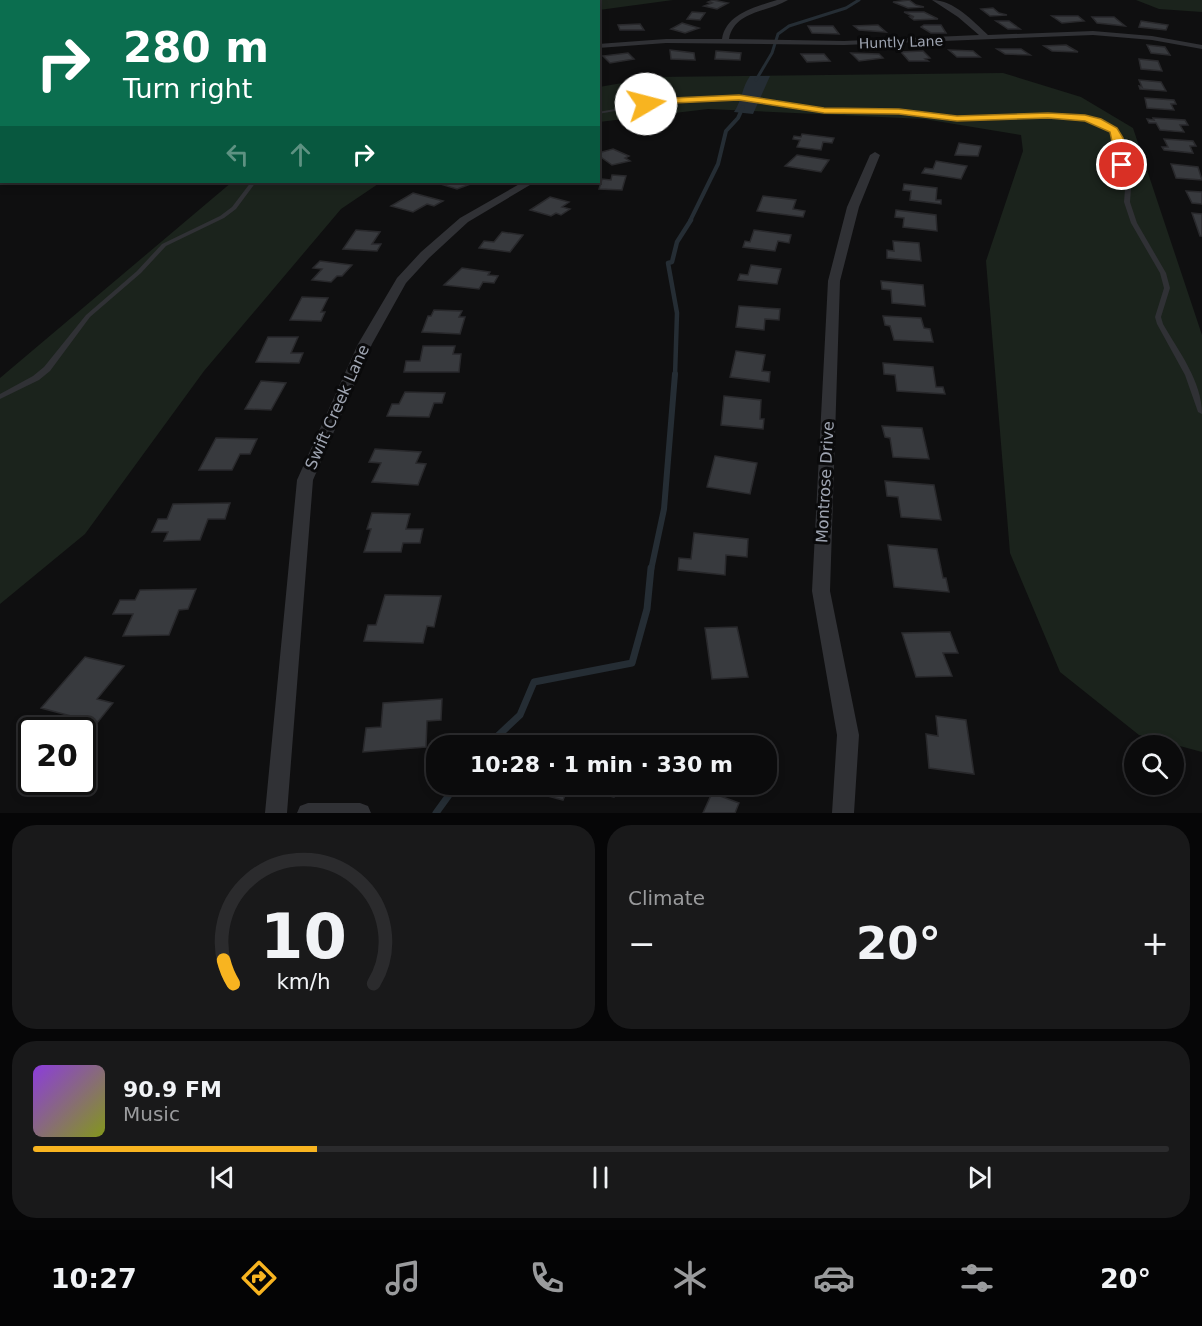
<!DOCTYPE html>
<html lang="en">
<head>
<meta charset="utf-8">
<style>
	body { margin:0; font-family:"DejaVu Sans",sans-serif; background:#19191a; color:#f1f3f6; height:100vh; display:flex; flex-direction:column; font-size:22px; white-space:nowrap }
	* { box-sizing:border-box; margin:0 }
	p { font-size:20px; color:#9a9b9d }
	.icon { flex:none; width:33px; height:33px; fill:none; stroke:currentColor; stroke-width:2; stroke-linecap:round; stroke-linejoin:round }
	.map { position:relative; height:813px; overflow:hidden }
	.panel { display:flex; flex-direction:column; gap:12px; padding:12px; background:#060607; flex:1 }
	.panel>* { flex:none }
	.guide { position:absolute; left:0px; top:0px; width:600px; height:183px; box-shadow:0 3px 9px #0003,0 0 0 2px #2b2b2d; background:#0b6e4f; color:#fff; overflow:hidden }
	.buttons { position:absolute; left:1124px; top:735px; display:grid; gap:12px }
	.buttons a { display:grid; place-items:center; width:60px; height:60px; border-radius:50%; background:#0b0b0c; box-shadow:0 3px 9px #0003,0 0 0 2px #2b2b2d; font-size:30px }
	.speed { position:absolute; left:18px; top:717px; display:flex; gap:12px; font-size:30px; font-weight:700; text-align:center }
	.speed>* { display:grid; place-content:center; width:78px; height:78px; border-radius:50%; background:#0b0b0c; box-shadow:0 3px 9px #0003,0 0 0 2px #2b2b2d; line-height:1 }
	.speed .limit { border:3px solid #111; border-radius:9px; background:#fff; color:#111 }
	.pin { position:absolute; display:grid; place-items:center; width:51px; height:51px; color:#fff; margin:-26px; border:3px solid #fff; border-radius:50%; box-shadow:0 2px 6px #0007 }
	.me { position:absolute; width:66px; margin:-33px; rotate:82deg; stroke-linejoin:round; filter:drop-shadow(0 0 4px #0008) }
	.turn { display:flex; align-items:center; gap:21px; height:126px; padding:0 24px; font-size:27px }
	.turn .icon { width:78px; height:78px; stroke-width:2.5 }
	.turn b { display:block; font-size:42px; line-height:51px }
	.lanes { display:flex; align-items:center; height:57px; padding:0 24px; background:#0003; justify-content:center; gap:30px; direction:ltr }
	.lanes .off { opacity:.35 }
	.big { font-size:45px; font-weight:600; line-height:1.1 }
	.panel .tile { flex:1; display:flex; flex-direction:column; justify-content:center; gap:9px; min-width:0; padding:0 21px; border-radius:24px; background:#19191a }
	.panel .dial { align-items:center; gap:0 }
	.dial svg { height:156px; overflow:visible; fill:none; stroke:#2b2b2d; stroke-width:7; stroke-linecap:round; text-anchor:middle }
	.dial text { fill:#f1f3f6; stroke:none }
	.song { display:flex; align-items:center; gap:18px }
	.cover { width:72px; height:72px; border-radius:9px; background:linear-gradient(135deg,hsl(270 70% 55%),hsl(70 70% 35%)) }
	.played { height:6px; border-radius:3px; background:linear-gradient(90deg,#f8b420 25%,#2b2b2d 25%) }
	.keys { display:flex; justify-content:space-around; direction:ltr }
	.heat { display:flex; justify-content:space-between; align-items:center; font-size:33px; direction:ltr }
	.panel .tiles { flex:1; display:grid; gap:12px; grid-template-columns:1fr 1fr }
	.tile:last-child { grid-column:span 2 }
	.trip { position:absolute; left:426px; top:735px; width:351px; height:60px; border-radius:24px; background:#0b0b0c; box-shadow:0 3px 9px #0003,0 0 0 2px #2b2b2d; font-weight:600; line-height:60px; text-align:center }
	.dock { display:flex; height:96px; justify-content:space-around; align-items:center; background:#040405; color:#9a9b9d }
	.dock .icon { width:42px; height:42px }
	.dock .active { color:#f8b420 }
	.dock b { font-size:27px; color:#f1f3f6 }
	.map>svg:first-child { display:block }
	.green { fill:#1b231c }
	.water { fill:#252d34 }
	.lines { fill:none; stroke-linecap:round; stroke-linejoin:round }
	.stream-far4 { stroke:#252d34; stroke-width:3 }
	.stream-far3 { stroke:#252d34; stroke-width:4 }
	.stream-far2 { stroke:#252d34; stroke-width:4.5 }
	.stream-far1 { stroke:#252d34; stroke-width:6 }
	.stream { stroke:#252d34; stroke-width:7 }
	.building { fill:#383a3e; stroke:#29292c; stroke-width:1.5 }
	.service { fill:#303135; fill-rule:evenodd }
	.minor { fill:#303135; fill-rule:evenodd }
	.route { fill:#f8b420; stroke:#a17515; stroke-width:1.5 }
	.labels { text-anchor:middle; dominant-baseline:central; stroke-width:6; stroke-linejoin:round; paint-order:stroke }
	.far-street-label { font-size:14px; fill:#9fa5b2; stroke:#0a0a0b }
	.street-label { font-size:16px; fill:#9fa5b2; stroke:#0a0a0b }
</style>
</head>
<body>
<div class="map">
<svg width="1202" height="813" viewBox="0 0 1202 813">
	<rect width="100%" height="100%" fill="#0f0f10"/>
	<!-- green -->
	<path class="green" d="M314 0H673L599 10 598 2H312Z
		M1136 0H1202V12L1159 9Z
		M1003 73 1081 97 1133 128 1202 335V752L1139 735 1060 672 1010 553 986 261 1023 151 1021 135 924 119 708 109 599 122V87L657 77Z
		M232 182H381L341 209 204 371 85 534 0 604V378Z"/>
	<!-- water -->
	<path class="water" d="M750 76H770L753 114 734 112C742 100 742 87 750 76Z"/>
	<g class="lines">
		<!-- stream-far4 -->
		<path class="stream-far4" d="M756 80 772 53 778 34 789 26 846 8 859 0"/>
		<!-- stream-far3 -->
		<path class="stream-far3" d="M690 221 718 164 726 131 738 118 743 107"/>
		<!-- stream-far2 -->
		<path class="stream-far2" d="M675 376 677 313 668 263 672 262 677 242 691 220"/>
		<!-- stream-far1 -->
		<path class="stream-far1" d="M651 570 664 509 675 374"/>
		<!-- stream -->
		<path class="stream" d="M487 746 520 715 534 682 632 663 647 609 651 568
			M436 813 457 784"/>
	</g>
	<!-- building -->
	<path class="building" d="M713 0 728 3 717 9 704 6 712 3 708 2Z
		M909 0 916 5 924 7 908 8 893 2Z
		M993 8 999 13 1007 15 990 16 981 9Z
		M692 12 705 13 700 20 687 19Z
		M904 12H924L938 19 914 20 910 17H914Z
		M1052 16H1078L1084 21 1062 23Z
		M1092 17H1114L1125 26 1097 23Z
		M996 21H1009L1020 29H1008Z
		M1141 21 1168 25 1166 30 1139 27Z
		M682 23 699 28 685 33 671 29Z
		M640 24 644 30H620L618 25Z
		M878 25 886 32 859 30 854 26Z
		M924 25H941L946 33H931L921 27Z
		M808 26H833L839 34 812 33Z
		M1066 45 1078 52 1052 51 1044 46Z
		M1147 45 1165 47 1170 55 1151 53Z
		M997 49H1021L1030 55 1005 54Z
		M670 50 694 53 695 60 671 59Z
		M949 50 973 51 980 57H957Z
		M716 51 741 53 740 60 715 59Z
		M923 51 930 58 925 59 928 61H909L901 52Z
		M628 53 634 59 610 63 603 56Z
		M851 53 879 54 883 58 859 61Z
		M801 54H824L830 61 807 62Z
		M1139 59 1158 61 1162 71 1141 69Z
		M1139 80 1161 82 1166 91 1140 89 1139 86 1142 87Z
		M1145 98 1174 100 1176 104H1171L1174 110 1147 108Z
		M1153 118 1185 120 1188 125H1180L1184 132 1160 130 1156 123H1149L1147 119 1154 120Z
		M802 134 834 138 832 143 823 142 821 150 797 147 800 140 793 139 794 136 801 137Z
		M1164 139 1193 141 1196 146H1190L1193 153 1164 150 1162 147H1168Z
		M959 143 981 146 978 156 955 155Z
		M613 149 629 156 625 158 630 161 612 165 602 158 598 159V153Z
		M797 155 829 160 821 172 785 166Z
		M936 161 967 166 961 179 922 173 925 168 933 169Z
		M1171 164 1198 167 1202 180 1176 178Z
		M612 175 626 176 622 190 599 189 602 179 611 180Z
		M440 182H476L457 189 437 183Z
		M904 184 937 188 936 200H941V204L910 200 911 191 903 190Z
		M1186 191 1202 192V204L1192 203Z
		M413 193 443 201 434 206 427 204 413 212 391 206Z
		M763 196 796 200 793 209 805 211 803 217 757 211Z
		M550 197 569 202 562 207 570 209 561 215 556 213 551 216 530 210Z
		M896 210 936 215 937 231 903 227 904 218 895 217Z
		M1192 213 1202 214V236H1200Z
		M356 230 380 232 372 244H381L377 251 343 249Z
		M754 230 791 235 789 243 778 241 775 251 743 247 745 241 750 242Z
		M502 232 523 235 510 252 479 248 484 241 494 242Z
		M893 241 919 243 921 261 887 258V250L894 251Z
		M320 261 352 265 342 276H337L331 282 312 280 322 269 313 268Z
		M751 265 781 269 777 284 738 280 740 274 748 275Z
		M462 268 490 272 488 275 498 276 494 283 483 282 479 289 444 285Z
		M881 281 923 285 925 306 892 303 891 290 882 289Z
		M302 297 328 298 321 312H325L321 321 290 320Z
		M739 306 780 309 779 320 765 319 764 330 736 327Z
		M434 310 462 311 459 317H465L460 334 422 332 428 316H431Z
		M883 316 921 318 924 328 930 329 933 342 894 340 890 326 885 325Z
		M268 337H298L291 353H303L299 363 256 362Z
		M423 346H455L453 354H461L459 372H404L406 361H420Z
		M736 351 765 355 762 371 770 372 769 382 730 377Z
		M883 363 933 367 936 387H943L945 394 897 391 895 375 884 374Z
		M261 381 286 383 271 410 245 409Z
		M405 392 445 393 442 403H434L429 417 387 416 392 404H399Z
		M724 396 761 400 760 419H764L763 429 721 425Z
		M882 426 922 428 929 459 893 457 890 438 885 437Z
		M216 438 257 439 250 454H240L232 470H199Z
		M375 449 421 452 416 463 426 464 418 485 372 482 381 463 369 462Z
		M715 456 757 463 750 494 707 487Z
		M885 481 934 485 941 520 901 517 898 497 887 496Z
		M230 503 225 519H208L200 540 164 541 168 532H152L158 519H167L173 504Z
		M372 513 410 514 406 529H423L420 543H403L401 552H364L371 529H367Z
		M694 533 748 539 747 557 726 555 725 575 678 570 679 558 691 559Z
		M888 545 937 549 943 578H946L949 592 894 587Z
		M196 589 188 609 179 610 169 635 123 636 133 614H113L120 600H135L140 590Z
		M385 595 441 596 434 627 427 626 423 643 364 641 368 625H376Z
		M737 627 748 677 712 679 705 628Z
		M950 632 958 653H943L952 676 916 677 902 633Z
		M85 657 124 666 97 699 113 703 97 723 41 708Z
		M442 699 441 720 427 721 426 747 363 752 366 728 381 727 383 703Z
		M936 716 966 720 974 774 929 768 926 734 938 736Z
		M561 739 586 746H558Z
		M544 784H618L614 797 569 786 563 800 540 794Z
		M712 793 739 803 735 813H703Z"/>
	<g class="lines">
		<!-- service -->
		<path class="service" d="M431 0H436L434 2H429Z
			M739 97 824 109 899 110 957 117 1068 115 1100 120 1116 129 1120 138 1131 189 1130 202 1137 223 1166 273 1170 288 1161 317 1163 324C1179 352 1202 381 1202 414L1198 412 1185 375 1157 324 1155 317 1164 288 1160 273 1131 223 1124 202 1125 189 1116 138 1112 131 1097 122 1068 117 957 119 899 112 824 111 739 99 673 101 598 114V112L673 99Z
			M251 182H256L236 209 224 218 166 246 141 273 90 317 50 371 39 380 0 399V394L33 376 44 367 86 315 137 271 162 244 220 216 232 207Z"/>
		<!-- minor -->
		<path class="minor" d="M777 0H788C768 12 734 11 729 39L844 41 979 35 958 17 932 0C954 0 973 21 988 35L1093 31 1152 36 1202 45V49L1152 40 1093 35 844 45 666 43 598 48V44L666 39H722C726 14 755 7 777 0Z
			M875 152 880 155 859 207 840 281 830 591 859 735 854 813H832L837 735 812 591 828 281 847 207 870 155Z
			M523 182H535L468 222 429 258 406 283 372 344 313 480 287 813H265L297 480 358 344 397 278 421 252 460 218Z
			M308 803H360L368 806 371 813H297L300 806Z"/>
	</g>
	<!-- route -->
	<path class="route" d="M739 95 824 108 899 109 957 116 1048 113 1085 115 1101 119 1117 128 1123 138 1127 165 1122 168 1117 165 1110 132 1085 121 1048 118 957 121 899 114 824 113 739 100 673 103 646 107 642 104 673 98Z"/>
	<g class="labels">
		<!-- far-street labels -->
		<g class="far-street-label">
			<text transform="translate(901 42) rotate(-2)">Huntly Lane</text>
		</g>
		<!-- street labels -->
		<g class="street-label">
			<text transform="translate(337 407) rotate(-66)">Swift Creek Lane</text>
			<text transform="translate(825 482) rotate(-87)">Montrose Drive</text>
		</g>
	</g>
</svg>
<div class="buttons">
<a><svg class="icon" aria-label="search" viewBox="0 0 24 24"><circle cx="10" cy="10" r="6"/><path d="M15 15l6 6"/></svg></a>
</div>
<div class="speed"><div class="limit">20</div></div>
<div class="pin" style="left:1122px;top:165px;background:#d93025"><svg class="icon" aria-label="arrive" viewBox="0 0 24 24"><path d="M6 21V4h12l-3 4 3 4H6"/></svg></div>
<svg class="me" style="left:646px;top:104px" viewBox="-20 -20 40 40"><circle r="19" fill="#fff"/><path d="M0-13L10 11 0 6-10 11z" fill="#f8b420"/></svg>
<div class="trip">10:28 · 1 min · 330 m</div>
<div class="guide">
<div class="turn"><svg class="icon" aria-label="right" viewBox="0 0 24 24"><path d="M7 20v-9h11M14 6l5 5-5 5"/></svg><div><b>280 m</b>Turn right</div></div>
<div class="lanes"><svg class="icon off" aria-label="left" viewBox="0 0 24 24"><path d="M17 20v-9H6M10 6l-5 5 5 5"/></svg><svg class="icon off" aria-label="ahead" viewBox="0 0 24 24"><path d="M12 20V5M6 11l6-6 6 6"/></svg><svg class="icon" aria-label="right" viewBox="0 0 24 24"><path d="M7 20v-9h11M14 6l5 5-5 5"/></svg></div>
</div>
</div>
<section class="panel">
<div class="tiles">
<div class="tile dial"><svg viewBox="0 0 100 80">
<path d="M14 69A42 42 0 1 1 86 69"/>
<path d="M14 69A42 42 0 0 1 9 57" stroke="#f8b420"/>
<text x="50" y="56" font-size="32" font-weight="700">10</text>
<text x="50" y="72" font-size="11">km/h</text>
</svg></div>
<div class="tile"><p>Climate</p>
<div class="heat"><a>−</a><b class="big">20°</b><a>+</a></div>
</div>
<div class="tile">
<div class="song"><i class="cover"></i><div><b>90.9 FM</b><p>Music</p></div></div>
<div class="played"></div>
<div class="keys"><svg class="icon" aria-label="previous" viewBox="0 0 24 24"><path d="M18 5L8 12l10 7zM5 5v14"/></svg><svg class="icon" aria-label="pause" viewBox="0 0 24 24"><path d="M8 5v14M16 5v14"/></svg><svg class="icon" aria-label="next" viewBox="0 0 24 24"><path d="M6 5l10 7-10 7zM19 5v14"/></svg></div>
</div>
</div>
</section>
<nav class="dock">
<b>10:27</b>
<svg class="icon active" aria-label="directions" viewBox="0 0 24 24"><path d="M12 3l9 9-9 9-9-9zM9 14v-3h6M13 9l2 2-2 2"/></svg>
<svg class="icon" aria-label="music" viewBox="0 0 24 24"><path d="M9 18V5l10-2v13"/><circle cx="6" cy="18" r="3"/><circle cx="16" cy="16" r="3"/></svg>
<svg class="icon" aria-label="phone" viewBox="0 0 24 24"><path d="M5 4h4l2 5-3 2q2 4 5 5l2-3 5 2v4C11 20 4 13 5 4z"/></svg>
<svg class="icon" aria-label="climate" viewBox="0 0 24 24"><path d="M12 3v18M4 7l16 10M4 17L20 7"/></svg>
<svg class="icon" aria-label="car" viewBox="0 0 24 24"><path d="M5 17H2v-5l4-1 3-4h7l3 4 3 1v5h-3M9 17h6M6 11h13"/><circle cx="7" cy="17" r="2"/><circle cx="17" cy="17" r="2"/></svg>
<svg class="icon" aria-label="filters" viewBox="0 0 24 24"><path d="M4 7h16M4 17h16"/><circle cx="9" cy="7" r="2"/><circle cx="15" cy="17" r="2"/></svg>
<b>20°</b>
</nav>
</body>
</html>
